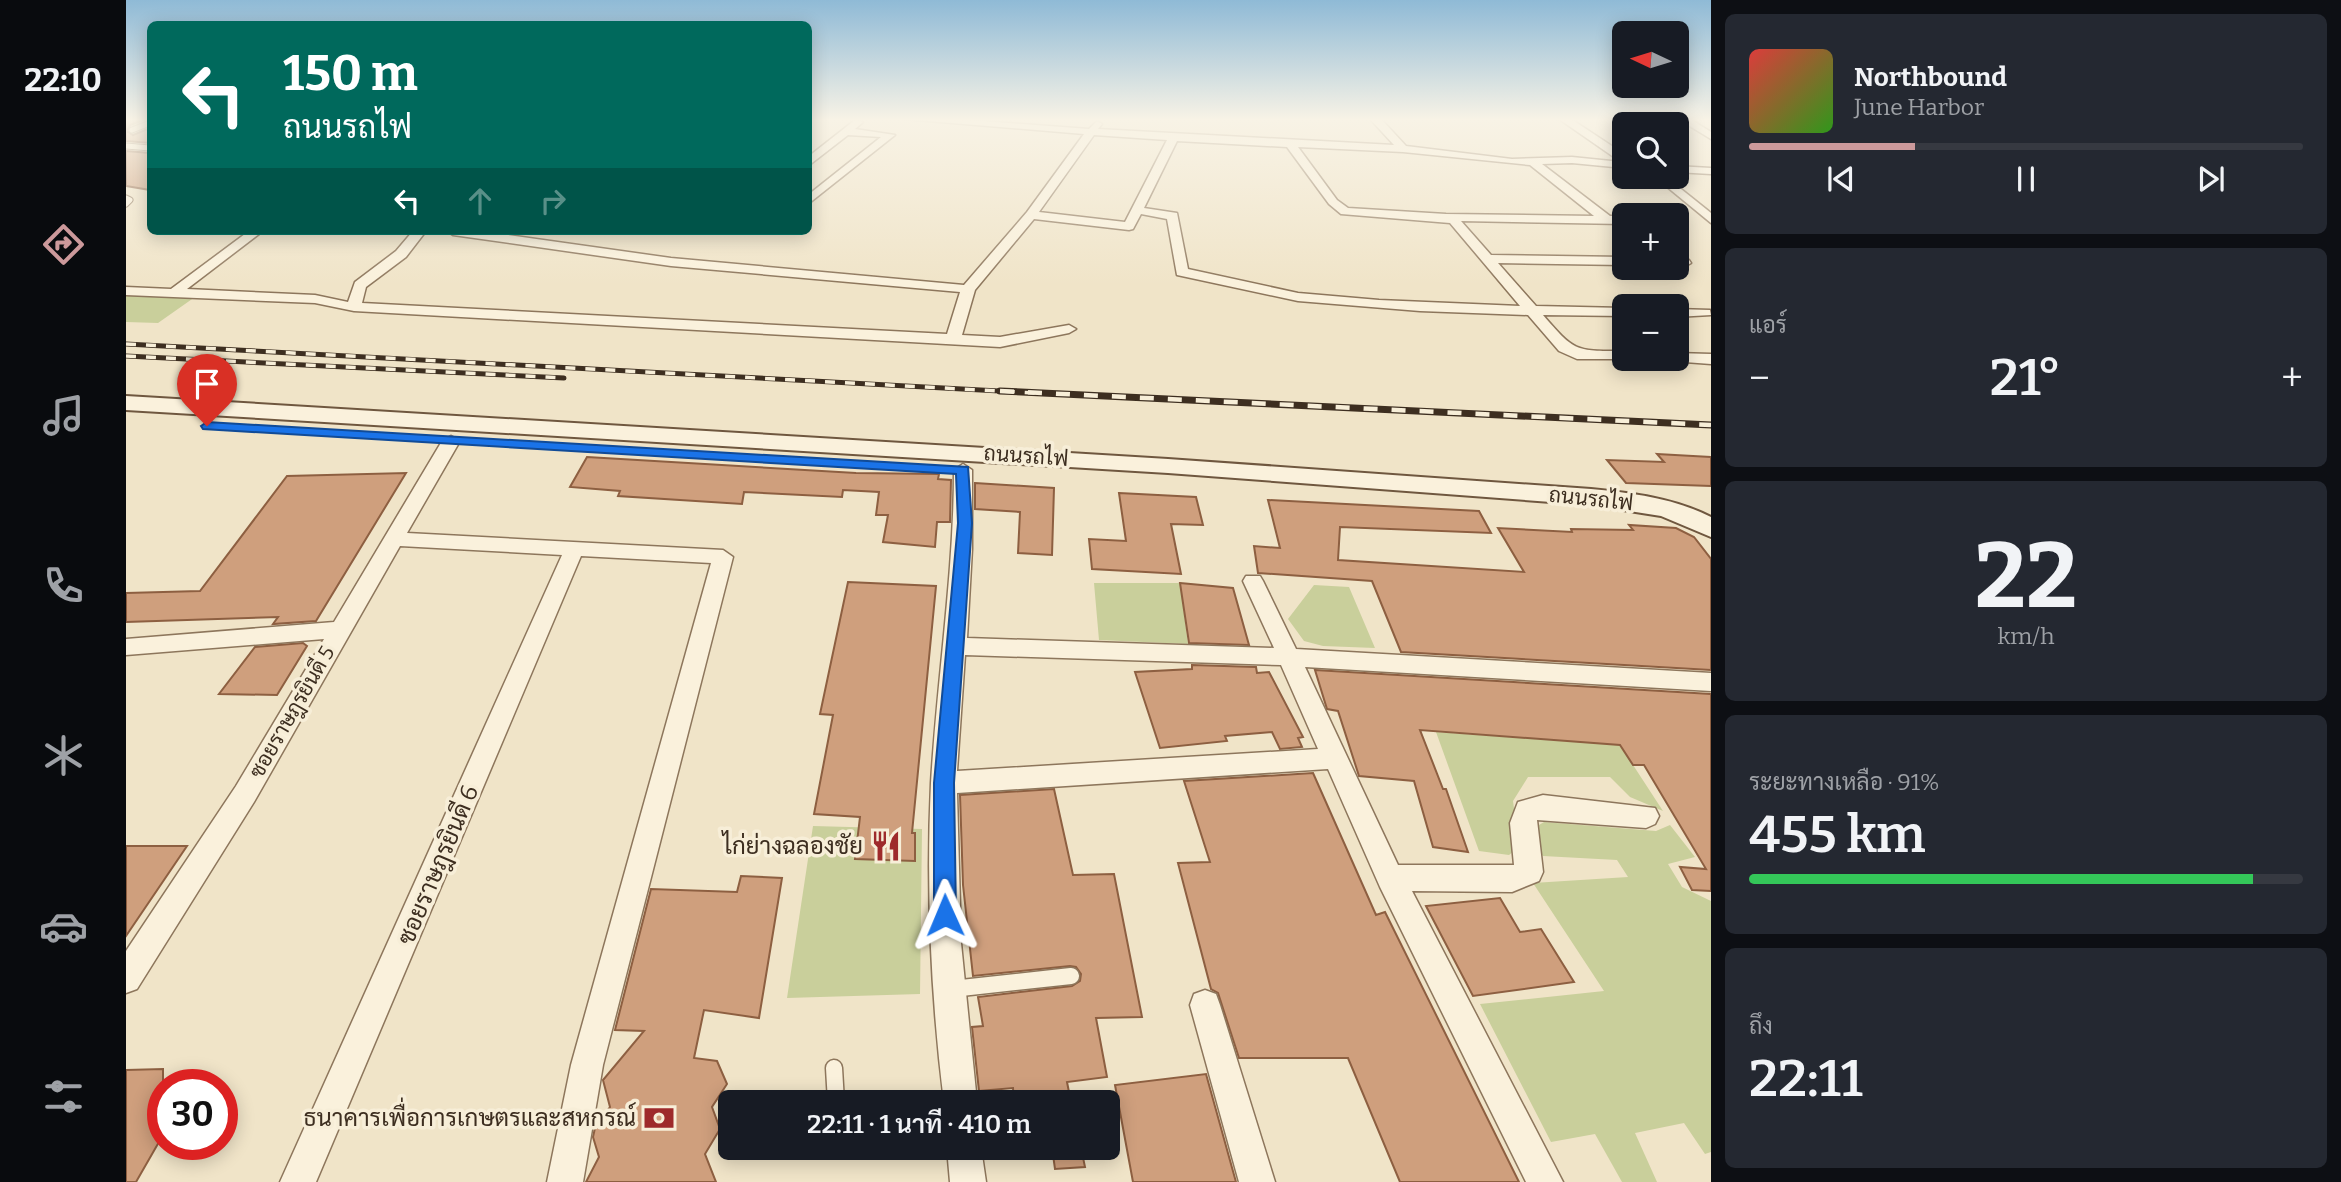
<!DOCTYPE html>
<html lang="th">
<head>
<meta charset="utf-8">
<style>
	body { margin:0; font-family:Bitter,Sarabun,serif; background:#242831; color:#f1f3f6; height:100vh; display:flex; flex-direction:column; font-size:26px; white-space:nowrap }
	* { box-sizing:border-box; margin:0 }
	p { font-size:23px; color:#9ea1a6 }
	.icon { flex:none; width:38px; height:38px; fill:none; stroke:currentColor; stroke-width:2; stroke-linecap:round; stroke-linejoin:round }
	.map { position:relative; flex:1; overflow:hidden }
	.panel { display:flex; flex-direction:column; gap:14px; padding:14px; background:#0d0f14; width:630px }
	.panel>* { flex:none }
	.banner { position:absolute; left:21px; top:21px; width:665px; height:214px; border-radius:10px; box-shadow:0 4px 18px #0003; background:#00695c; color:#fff; overflow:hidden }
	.needle { width:46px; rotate:274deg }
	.fabs { position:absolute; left:1486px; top:21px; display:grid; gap:14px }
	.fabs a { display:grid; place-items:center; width:77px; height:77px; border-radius:10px; background:#171b24; box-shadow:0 4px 18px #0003; font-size:35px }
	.speed { position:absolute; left:21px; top:1069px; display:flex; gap:14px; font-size:35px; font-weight:700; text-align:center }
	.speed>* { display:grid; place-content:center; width:91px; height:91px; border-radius:50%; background:#171b24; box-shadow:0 4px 18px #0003; line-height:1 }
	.speed .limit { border:10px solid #d22; background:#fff; color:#111 }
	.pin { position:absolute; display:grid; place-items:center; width:60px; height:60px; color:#fff; margin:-72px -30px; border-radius:50% 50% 50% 0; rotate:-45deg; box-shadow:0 0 7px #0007 }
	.pin .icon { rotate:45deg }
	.me { position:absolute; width:77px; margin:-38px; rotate:359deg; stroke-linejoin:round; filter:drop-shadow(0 0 5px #0008) }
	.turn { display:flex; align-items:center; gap:24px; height:147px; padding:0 21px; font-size:32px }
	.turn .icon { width:91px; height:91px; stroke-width:2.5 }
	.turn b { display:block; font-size:49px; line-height:60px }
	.lanes { display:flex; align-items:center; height:66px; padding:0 21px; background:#0003; justify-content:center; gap:35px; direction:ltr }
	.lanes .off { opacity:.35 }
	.big { font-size:52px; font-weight:600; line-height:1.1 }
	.panel .tile { flex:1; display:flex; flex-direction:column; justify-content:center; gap:10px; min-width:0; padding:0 24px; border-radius:10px; background:#242831 }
	.panel .dial { align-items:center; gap:0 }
	.dial b { font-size:91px; line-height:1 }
	.song { display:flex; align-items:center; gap:21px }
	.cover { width:84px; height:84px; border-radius:10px; background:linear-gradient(135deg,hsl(0 70% 55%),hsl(110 70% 35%)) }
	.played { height:7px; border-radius:4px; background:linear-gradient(90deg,#cc999b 30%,#363941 30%) }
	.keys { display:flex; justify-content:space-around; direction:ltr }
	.heat { display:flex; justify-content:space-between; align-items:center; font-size:38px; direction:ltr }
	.charge { height:10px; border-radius:5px; background:linear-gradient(90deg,#34c759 91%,#363941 0) }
	.trip { position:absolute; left:592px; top:1090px; width:402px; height:70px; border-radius:10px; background:#171b24; box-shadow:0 4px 18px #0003; font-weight:600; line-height:70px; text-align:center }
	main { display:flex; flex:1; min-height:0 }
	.dock { display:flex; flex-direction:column; width:126px; justify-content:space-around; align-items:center; background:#090b0e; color:#9ea1a6 }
	.dock .icon { width:49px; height:49px }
	.dock .active { color:#cc999b }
	.dock b { font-size:32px; color:#f1f3f6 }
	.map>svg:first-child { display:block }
	.green { fill:#c9cf9b }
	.building { fill:#cf9f7d; stroke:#8d5f41; stroke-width:2 }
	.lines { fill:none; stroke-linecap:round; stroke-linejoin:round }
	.lane-far1-casing { stroke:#8d765c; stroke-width:7 }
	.lane-casing { stroke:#8d765c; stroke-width:19 }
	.street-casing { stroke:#8d765c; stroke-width:3 }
	.secondary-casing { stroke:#6f573f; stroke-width:4 }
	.lane-far1 { stroke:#faf1dc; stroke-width:5 }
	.lane { stroke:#faf1dc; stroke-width:16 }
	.street { fill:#faf1dc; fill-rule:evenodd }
	.secondary { fill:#faf1dc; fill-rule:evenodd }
	.rail-far1-casing { stroke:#3d2e20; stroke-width:5 }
	.rail-casing { stroke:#3d2e20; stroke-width:7 }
	.rail-far1 { stroke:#f7eed8; stroke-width:3.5; stroke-dasharray:10; stroke-linecap:butt }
	.rail { stroke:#f7eed8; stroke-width:4.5; stroke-dasharray:14; stroke-linecap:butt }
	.route { fill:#1a73e8; stroke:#114b97; stroke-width:2 }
	.labels { text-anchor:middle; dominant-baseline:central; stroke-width:7; stroke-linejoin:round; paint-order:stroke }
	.street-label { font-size:21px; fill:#3d2e20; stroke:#f7eed8 }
	.near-poi-label { font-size:24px; fill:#3d2e20; stroke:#f7eed8; text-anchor:end }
	.near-street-label { font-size:24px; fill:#3d2e20; stroke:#f7eed8 }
</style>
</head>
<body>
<main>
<nav class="dock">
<b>22:10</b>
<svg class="icon active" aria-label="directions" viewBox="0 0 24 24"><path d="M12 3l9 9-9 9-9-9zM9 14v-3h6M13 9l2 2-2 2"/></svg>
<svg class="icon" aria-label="music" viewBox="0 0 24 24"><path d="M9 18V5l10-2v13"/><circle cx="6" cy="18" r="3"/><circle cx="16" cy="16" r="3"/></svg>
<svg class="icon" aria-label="phone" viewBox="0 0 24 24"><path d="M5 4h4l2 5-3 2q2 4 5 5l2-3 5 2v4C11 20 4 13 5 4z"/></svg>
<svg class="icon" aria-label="climate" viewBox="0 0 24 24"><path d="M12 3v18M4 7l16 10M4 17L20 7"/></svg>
<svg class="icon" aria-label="car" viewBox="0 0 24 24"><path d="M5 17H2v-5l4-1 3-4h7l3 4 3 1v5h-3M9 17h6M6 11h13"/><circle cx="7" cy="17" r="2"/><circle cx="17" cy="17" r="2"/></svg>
<svg class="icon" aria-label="filters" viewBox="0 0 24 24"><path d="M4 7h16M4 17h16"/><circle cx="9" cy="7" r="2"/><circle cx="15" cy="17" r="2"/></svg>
</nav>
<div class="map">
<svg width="1585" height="1182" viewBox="0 0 1585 1182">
	<rect width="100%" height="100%" fill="#f0e4c8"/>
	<!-- green -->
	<path class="green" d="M0 294 69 297 32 323 0 322Z
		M968 583H1054L1062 644 973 640Z
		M1188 585 1223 587 1249 648 1197 646 1178 641 1162 619Z
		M1310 732 1494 745 1537 811 1504 797 1484 777H1402L1387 801 1393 847 1383 855 1353 851Z
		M1418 822 1530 831 1544 825 1569 857 1542 864 1556 887 1585 901V1152L1579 1154 1558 1123 1509 1133 1531 1182H1496L1469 1134 1425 1142 1354 1004 1478 991 1407 883 1502 877 1491 860 1417 856 1405 842 1403 831Z
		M687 826 796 829 794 994 661 998Z"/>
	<!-- building -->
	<path class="building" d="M0 119H19L4 125 1 131 7 135 24 128V143L0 141Z
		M0 151 24 153V190L0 186Z
		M1531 454 1585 457V486L1500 483 1481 460 1538 462Z
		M461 457 730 473 813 474 812 479 825 480 824 522H811L809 547 757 542 762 515H750L753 492 717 490 716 497 618 492 616 504 492 496 494 491 444 487Z
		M280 473 190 621 147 624 152 617 0 622V593L74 591 161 476Z
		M849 483 928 488 926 555 892 553 894 512 849 509Z
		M993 493 1070 497 1077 525 1045 524 1055 574 966 569 963 539 1000 541Z
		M1142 500 1353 511 1365 533 1214 527 1212 560 1398 572 1372 528 1446 532 1445 529 1507 530 1503 525 1550 528 1568 537 1585 559V670L1275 652 1246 581 1132 573 1128 546 1154 548Z
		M722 582 810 586 786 833H789V861L729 859 734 817 688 814 707 715 694 714Z
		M1054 583 1107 588 1123 645 1063 643Z
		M177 643 181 646 151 695 93 694 129 647Z
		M1066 665 1130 667 1131 673 1143 672 1177 737 1172 738 1176 747 1154 749 1146 732 1099 736 1101 741 1034 748 1009 672 1066 669Z
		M1189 670 1585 694V891L1566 890 1554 867 1580 869 1518 765H1507L1494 745 1294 730 1317 789H1320L1342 852 1307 847 1288 781 1233 776 1212 711 1201 709Z
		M1187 773 1250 915 1259 912 1393 1182H1274L1222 1058H1113L1092 993 1085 989 1052 863 1084 862 1058 781Z
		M928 789 947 875 988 874 1016 1017 970 1018 981 1077 941 1082 945 1102H888L887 1088 853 1091 846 1027 857 1026 852 997 946 986 954 981 955 974 950 967 944 966 847 976 837 885 834 795Z
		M0 846H61L0 936Z
		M615 876 656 878 633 1018 578 1010 568 1058 591 1061 601 1084 586 1107 594 1129 579 1154 590 1182H460L473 1157 467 1137 469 1128 484 1107 477 1080 518 1031 489 1030 525 889 611 892Z
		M1374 898 1394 932 1415 929 1448 982 1347 996 1300 906Z
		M37 1069V1135L10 1182H0V1070Z
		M1080 1074 1110 1182H1007L989 1085Z
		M926 1148H955L959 1167 929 1169Z"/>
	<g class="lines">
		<!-- lane-far1 casing -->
		<g class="lane-far1-casing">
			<path id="lane-far1" d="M6 130 24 123
				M0 146 24 148
				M0 198 4 200 0 204"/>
		</g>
		<!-- lane casing -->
		<g class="lane-casing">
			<path id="lane" d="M826 989 945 976
				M708 1068 710 1102"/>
		</g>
		<!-- street casing -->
		<g class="street-casing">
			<path id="street" d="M778 119H830L963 129 971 121 976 124 972 129 1268 145 1244 119H1255L1280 146 1386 159 1446 157 1495 162 1433 119H1445L1498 154V168L1446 163 1416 164 1484 216H1498V224L1335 221 1365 255 1498 257V265L1372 263 1410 306 1498 308V316L1417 315C1449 352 1449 351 1498 351V359H1504H1451L1433 351 1402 315 1294 311 1172 301 1051 275 1041 219 1015 214 1007 229 1003 230 908 219 849 290 836 335 874 337 943 325 950 329 943 333 874 347 228 311 189 303 0 295V287L45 289 123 231H137L61 289 189 295 222 302 229 282 270 251 287 231H300L280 257 240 287 236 303 821 334 834 292 545 266 327 235 321 231H353L545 258 838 285 901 212 958 134ZM968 135 1041 140 999 222 913 212ZM1051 141 1161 147 1203 204 1215 214 1324 223 1394 306 1253 300 1172 293 1062 269 1051 213 1018 208ZM1172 147 1277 152 1404 165 1468 216 1320 214 1222 208 1211 200Z
				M1552 119H1564L1585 132V139Z
				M729 120 737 122 729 129 769 135 682 204V195L755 137 722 135 682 166V157Z
				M1550 166 1585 168V174L1550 172Z
				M1529 177H1540L1585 213V223Z
				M1550 258 1563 260 1565 263 1558 267 1550 266Z
				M1550 309 1584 310 1585 315 1550 317Z
				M1550 353 1585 354V364L1545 361 1543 359H1550Z
				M325 436 334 441 281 533 597 550 607 557 477 1065 457 1182H421L445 1065 585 563 455 556 190 1182H154L436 555 274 546 128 802 11 989 0 993V951L110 786 198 639 0 655V639L208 622 316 441Z
				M837 464 846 470V549L841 638 1148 648 1117 581 1120 576H1134L1137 581 1170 649 1585 673V691L1179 667 1272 865H1388L1384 823 1392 802 1417 795 1529 808 1533 816 1529 824 1520 828 1411 820 1417 872 1413 881 1386 892 1286 891 1437 1182H1400L1254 887 1202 769 831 793 835 943 851 1102H818C805 998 800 889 805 783 811 679 828 575 828 470ZM839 655 1155 665 1192 749 831 771Z
				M1079 990 1090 994 1094 1005 1149 1182H1113L1064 1005 1068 994Z
				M821 1148H855L860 1182H824Z"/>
		</g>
		<!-- secondary casing -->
		<g class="secondary-casing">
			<path id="secondary" d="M0 396 1042 459 1465 489C1506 493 1548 498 1585 517V537L1535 516 1465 505 1042 473 0 410Z"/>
		</g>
		<!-- lane-far1 -->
		<use href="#lane-far1" class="lane-far1"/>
		<!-- lane -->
		<use href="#lane" class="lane"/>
		<!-- street -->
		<use href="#street" class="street"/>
		<!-- secondary -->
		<use href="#secondary" class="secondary"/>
		<!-- rail-far1 casing -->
		<g class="rail-far1-casing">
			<path id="rail-far1" d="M0 344 910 393
				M0 356 438 378"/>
		</g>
		<!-- rail casing -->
		<g class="rail-casing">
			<path id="rail" d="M874 391 1585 425"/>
		</g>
		<!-- rail-far1 -->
		<use href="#rail-far1" class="rail-far1"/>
		<!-- rail -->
		<use href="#rail" class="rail"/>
	</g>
	<!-- sky -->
	<linearGradient id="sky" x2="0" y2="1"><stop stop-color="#8fbad6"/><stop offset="0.42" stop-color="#f8f3e6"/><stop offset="1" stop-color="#f8f3e6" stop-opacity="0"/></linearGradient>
	<rect width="1585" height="285" fill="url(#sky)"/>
	<!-- route -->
	<path class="route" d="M81 422 842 467 846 523 828 783 830 915 827 923 819 926 811 923 808 915V783L832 523 830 474 77 429 75 426Z"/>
	<!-- icons -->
	<defs>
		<g id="restaurant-bare" transform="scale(2.415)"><path d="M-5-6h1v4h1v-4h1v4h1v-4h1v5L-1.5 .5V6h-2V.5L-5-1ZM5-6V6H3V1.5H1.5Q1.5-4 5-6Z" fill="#9e2a2b" stroke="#f7eed8" stroke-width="2.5" paint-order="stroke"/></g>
		<g id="bank-bare" transform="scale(2.415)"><path d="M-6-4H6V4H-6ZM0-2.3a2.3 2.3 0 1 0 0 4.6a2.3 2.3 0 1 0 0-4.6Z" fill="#9e2a2b" stroke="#f7eed8" stroke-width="2.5" paint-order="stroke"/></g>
	</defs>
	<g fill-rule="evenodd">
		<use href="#restaurant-bare" x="760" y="846"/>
		<use href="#bank-bare" x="533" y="1118"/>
	</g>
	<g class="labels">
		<!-- street labels -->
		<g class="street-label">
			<text transform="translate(900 456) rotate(4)">ถนนรถไฟ</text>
			<text transform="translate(1465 499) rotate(6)">ถนนรถไฟ</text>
			<text transform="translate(166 712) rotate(-60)">ซอยราษฎรยินดี 5</text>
		</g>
		<!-- near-poi labels -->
		<g class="near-poi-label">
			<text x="737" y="846">ไก่ย่างฉลองชัย</text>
			<text x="510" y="1118">ธนาคารเพื่อการเกษตรและสหกรณ์</text>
		</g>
		<!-- near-street labels -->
		<g class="near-street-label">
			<text transform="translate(312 865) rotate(-67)">ซอยราษฎรยินดี 6</text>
		</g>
	</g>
</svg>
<div class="fabs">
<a><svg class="needle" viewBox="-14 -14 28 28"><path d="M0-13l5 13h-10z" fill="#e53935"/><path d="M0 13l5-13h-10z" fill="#9ea1a6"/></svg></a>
<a><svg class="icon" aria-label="search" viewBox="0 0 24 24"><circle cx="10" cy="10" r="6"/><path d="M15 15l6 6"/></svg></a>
<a>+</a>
<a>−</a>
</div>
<div class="speed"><div class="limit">30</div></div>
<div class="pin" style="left:81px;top:426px;background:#d93025"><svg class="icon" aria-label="arrive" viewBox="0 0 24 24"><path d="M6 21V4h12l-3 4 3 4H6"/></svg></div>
<svg class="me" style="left:819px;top:915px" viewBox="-20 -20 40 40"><path d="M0-17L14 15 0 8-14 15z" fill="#1a73e8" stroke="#fff" stroke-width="4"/></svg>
<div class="trip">22:11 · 1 นาที · 410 m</div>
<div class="banner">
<div class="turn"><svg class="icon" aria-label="left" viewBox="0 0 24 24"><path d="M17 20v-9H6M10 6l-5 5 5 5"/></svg><div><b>150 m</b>ถนนรถไฟ</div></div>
<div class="lanes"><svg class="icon" aria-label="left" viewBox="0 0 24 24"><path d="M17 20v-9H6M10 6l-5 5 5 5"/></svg><svg class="icon off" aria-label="ahead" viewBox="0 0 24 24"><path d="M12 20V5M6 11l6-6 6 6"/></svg><svg class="icon off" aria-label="right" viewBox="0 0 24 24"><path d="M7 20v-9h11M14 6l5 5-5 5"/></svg></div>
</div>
</div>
<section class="panel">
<div class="tile">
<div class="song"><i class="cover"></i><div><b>Northbound</b><p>June Harbor</p></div></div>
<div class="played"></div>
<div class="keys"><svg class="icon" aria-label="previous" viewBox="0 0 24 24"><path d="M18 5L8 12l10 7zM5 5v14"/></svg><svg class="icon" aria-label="pause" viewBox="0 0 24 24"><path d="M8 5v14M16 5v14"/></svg><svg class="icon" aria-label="next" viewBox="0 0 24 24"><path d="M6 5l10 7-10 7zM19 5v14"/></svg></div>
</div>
<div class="tile"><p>แอร์</p>
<div class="heat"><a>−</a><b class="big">21°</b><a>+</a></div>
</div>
<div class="tile dial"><b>22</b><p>km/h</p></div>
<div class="tile"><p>ระยะทางเหลือ · 91%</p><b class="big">455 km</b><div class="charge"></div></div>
<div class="tile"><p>ถึง</p><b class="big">22:11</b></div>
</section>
</main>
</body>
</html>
